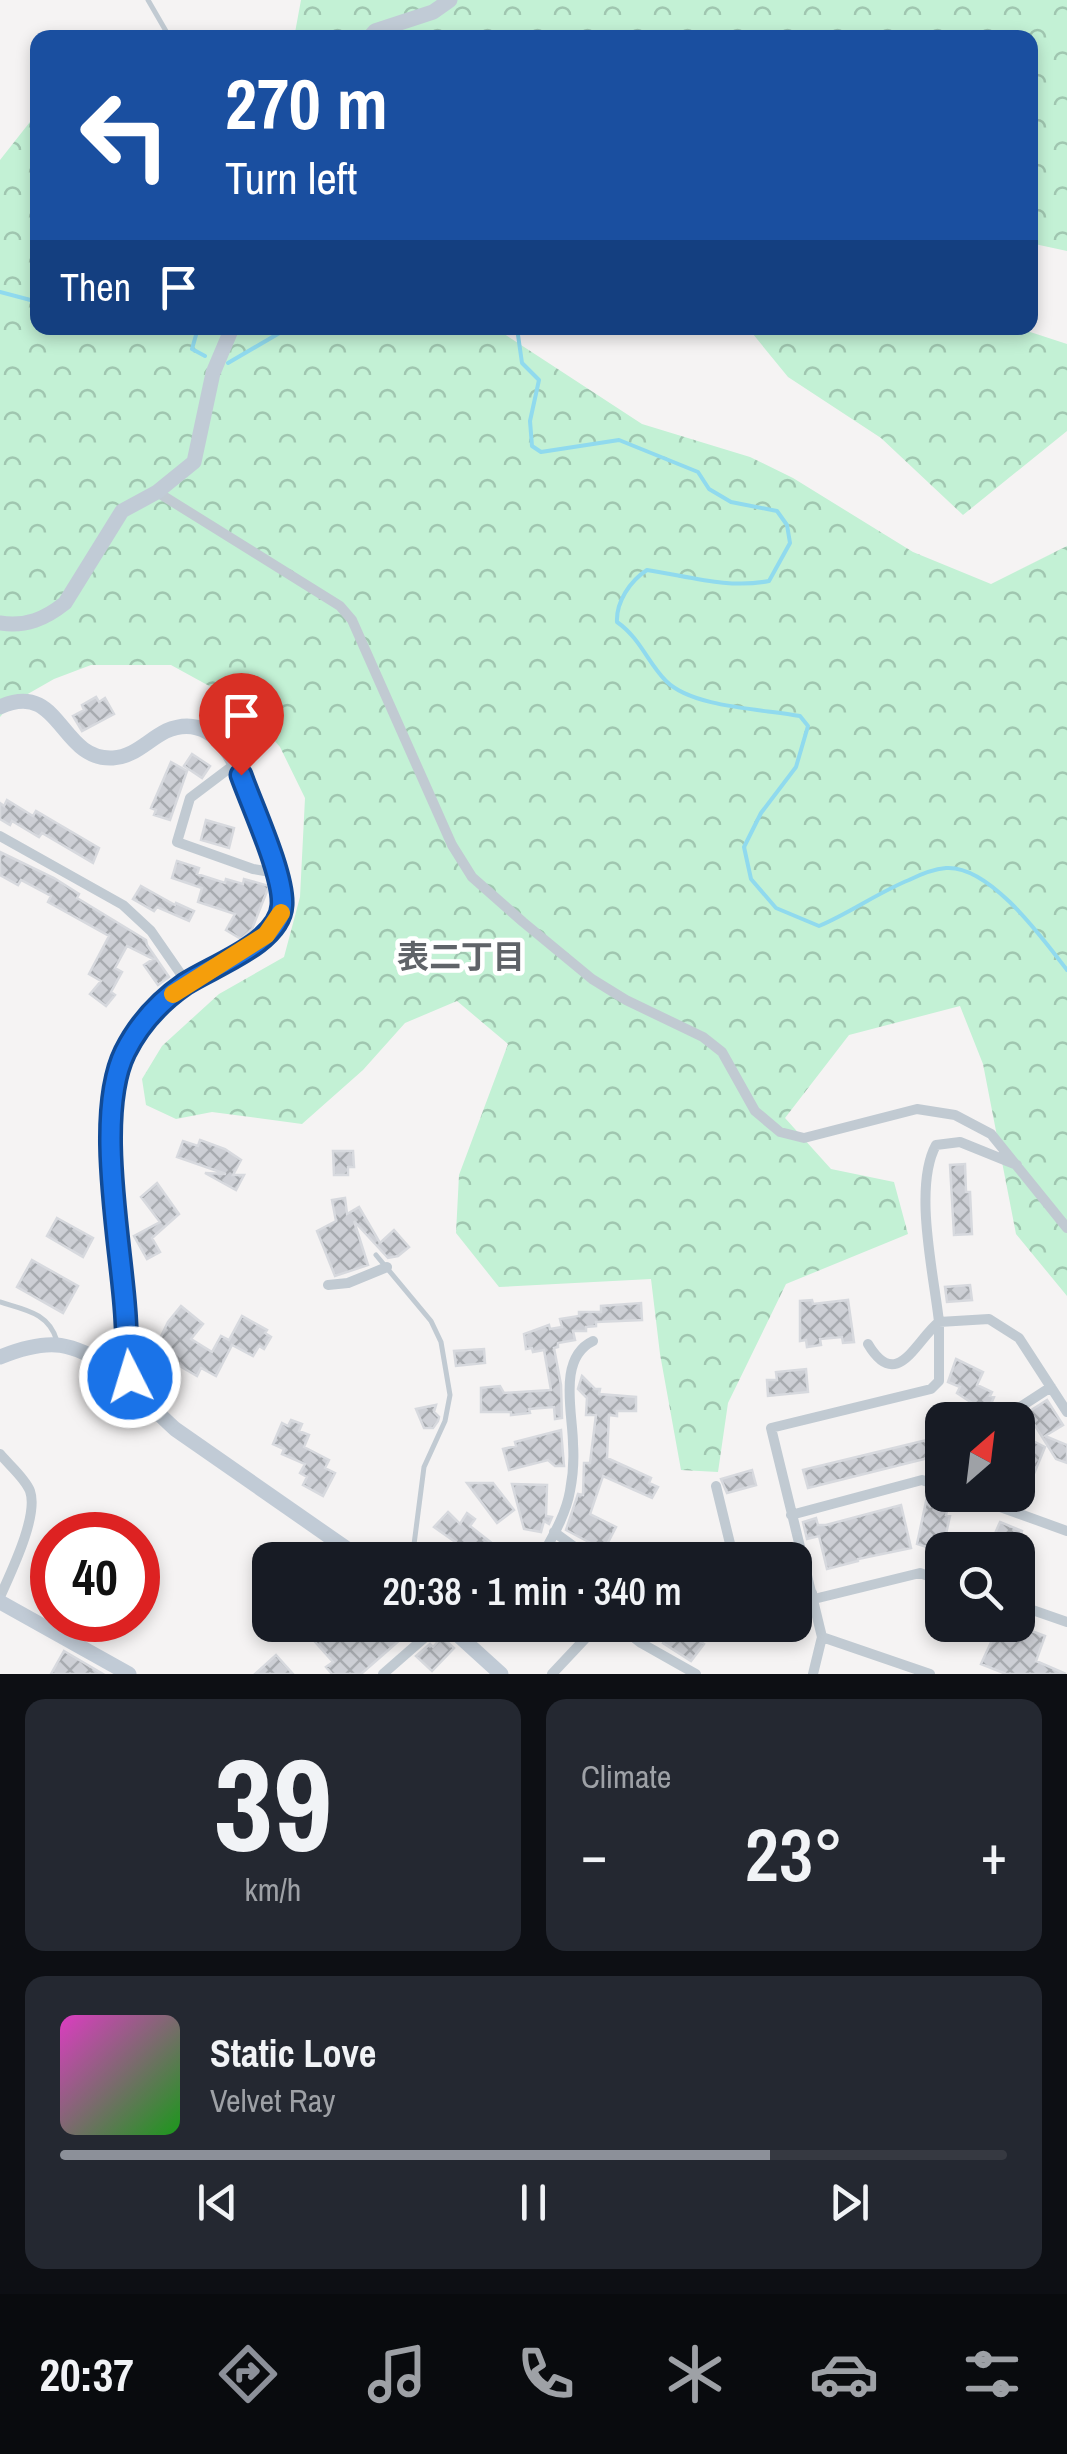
<!DOCTYPE html>
<html lang="en">
<head>
<meta charset="utf-8">
<style>
	body { margin:0; font-family:"Archivo Narrow","Noto Sans JP",sans-serif; background:#242831; color:#f1f3f6; height:100vh; display:flex; flex-direction:column; font-size:38px; white-space:nowrap }
	* { box-sizing:border-box; margin:0 }
	p { font-size:32px; color:#9ea1a6 }
	.icon { flex:none; width:55px; height:55px; fill:none; stroke:currentColor; stroke-width:2; stroke-linecap:round; stroke-linejoin:round }
	.map { position:relative; height:1674px; overflow:hidden }
	.sheet { display:flex; flex-direction:column; gap:25px; padding:25px; background:#0d0f14; flex:1 }
	.sheet>* { flex:none }
	.top-card { position:absolute; left:30px; top:30px; width:1008px; height:305px; border-radius:20px; box-shadow:0 5px 15px #0003; background:#1a4fa0; color:#fff; overflow:hidden }
	.needle { width:65px; rotate:28deg }
	.controls { position:absolute; left:925px; top:1402px; display:grid; gap:20px }
	.controls a { display:grid; place-items:center; width:110px; height:110px; border-radius:20px; background:#171b24; box-shadow:0 5px 15px #0003; font-size:50px }
	.speed { position:absolute; left:30px; top:1512px; display:flex; gap:20px; font-size:50px; font-weight:700; text-align:center }
	.speed>* { display:grid; place-content:center; width:130px; height:130px; border-radius:50%; background:#171b24; box-shadow:0 5px 15px #0003; line-height:1 }
	.speed .limit { border:15px solid #d22; background:#fff; color:#111 }
	.pin { position:absolute; display:grid; place-items:center; width:85px; height:85px; color:#fff; margin:-102px -42px; border-radius:50% 50% 50% 0; rotate:-45deg; box-shadow:0 0 10px #0007 }
	.pin .icon { rotate:45deg }
	.me { position:absolute; width:110px; margin:-55px; rotate:355deg; stroke-linejoin:round; filter:drop-shadow(0 0 8px #0008) }
	.turn { display:flex; align-items:center; gap:35px; height:210px; padding:0 30px; font-size:45px }
	.turn .icon { width:130px; height:130px; stroke-width:2.5 }
	.turn b { display:block; font-size:70px; line-height:85px }
	.then { display:flex; align-items:center; height:95px; padding:0 30px; background:#0003; gap:20px; font-size:38px }
	.big { font-size:75px; font-weight:600; line-height:1.1 }
	.sheet .widget { flex:1; display:flex; flex-direction:column; justify-content:center; gap:15px; min-width:0; padding:0 35px; border-radius:20px; background:#242831 }
	.sheet .dial { align-items:center; gap:0 }
	.dial b { font-size:130px; line-height:1 }
	.song { display:flex; align-items:center; gap:30px }
	.cover { width:120px; height:120px; border-radius:15px; background:linear-gradient(135deg,hsl(310 70% 55%),hsl(120 70% 35%)) }
	.played { height:10px; border-radius:5px; background:linear-gradient(90deg,#8c9099 75%,#363941 75%) }
	.keys { display:flex; justify-content:space-around; direction:ltr }
	.heat { display:flex; justify-content:space-between; align-items:center; font-size:55px; direction:ltr }
	.sheet .tiles { flex:1; display:grid; gap:25px; grid-template-columns:1fr 1fr }
	.widget:last-child { grid-column:span 2 }
	.trip { position:absolute; left:252px; top:1542px; width:560px; height:100px; border-radius:20px; background:#171b24; box-shadow:0 5px 15px #0003; font-weight:600; line-height:100px; text-align:center }
	.dock { display:flex; height:160px; justify-content:space-around; align-items:center; background:#090b0e; color:#9ea1a6 }
	.dock .icon { width:70px; height:70px }
	.dock .on { color:#8c9099 }
	.dock b { font-size:45px; color:#f1f3f6 }
	.map>svg:first-child { display:block }
	.forest { fill:url(#forest-crowns) }
	.lines { fill:none; stroke-linecap:round; stroke-linejoin:round }
	.stream { stroke:#90daee; stroke-width:4 }
	.building { fill:url(#building-cross-hatch); stroke:#d7d9de; stroke-width:2.5 }
	.lane { stroke:#c1cad2; stroke-width:5 }
	.street { stroke:#c1cad2; stroke-width:10 }
	.secondary { stroke:#c1cbd6; stroke-width:15 }
	.route-casing { stroke:#114b97; stroke-width:25 }
	.route { stroke:#1a73e8; stroke-width:18 }
	.slow { stroke:#f59e0b; stroke-width:18 }
	.labels { text-anchor:middle; dominant-baseline:central; stroke-width:9; stroke-linejoin:round; paint-order:stroke }
	.neighbourhood-label { font-size:32px; font-weight:bold; fill:#5f6368; stroke:#fff }
</style>
</head>
<body>
<div class="map">
<svg width="1067" height="1674" viewBox="0 0 1067 1674">
	<defs>
		<pattern id="forest-crowns" width="20" height="18" patternUnits="userSpaceOnUse" patternTransform="scale(2.5)"><rect width="20" height="18" fill="#c3f1d5"/><path d="M2 6a3 3 0 1 1 6 0M12 15a3 3 0 1 1 6 0" fill="none" stroke="#a0c6b0"/></pattern>
		<pattern id="building-cross-hatch" width="8" height="8" patternUnits="userSpaceOnUse" patternTransform="scale(2.5)"><rect width="8" height="8" fill="#cdcfd5"/><path d="M0 0l8 8M0 8l8-8" fill="none" stroke="#a8abb0"/></pattern>
	</defs>
	<rect width="100%" height="100%" fill="#f5f3f3"/>
	<!-- forest -->
	<path class="forest" d="M301 0H1067V251L1030 243V38H294Z
		M37 113 38 328H495L642 424 750 457 793 478 913 552 991 584 1067 546V1296L1016 1234 983 1064 960 1006 849 1035 785 1118 831 1169 894 1182 908 1234 786 1284 728 1403 718 1472 681 1470 660 1354 651 1279 499 1287 456 1233 459 1175 508 1044 457 1001 405 1023 363 1070 302 1124 212 1112 176 1119 146 1105 142 1079 162 1046 219 994 284 957 300 897 305 798 280 747 242 704 171 665H91L54 679 12 703 0 717V160Z
		M748 328H1018L1067 344V431L963 515 881 438 788 377Z"/>
	<g class="lines">
		<!-- stream -->
		<path class="stream" d="M0 292 38 302
			M198 328 192 349 205 356
			M517 328 522 363 539 380 530 421 532 446 541 452 619 440 698 472 709 489 731 502 777 511 787 525 790 543 769 581C727 589 688 576 647 570 630 581 616 602 617 622 640 638 648 663 666 681 693 708 764 709 800 716L808 726 796 767 761 813 744 847 751 879 776 908 819 926C850 913 877 893 909 880 919 875 935 869 946 868 990 865 1043 939 1067 970
			M228 363 288 328"/>
	</g>
	<!-- building -->
	<path class="building" d="M96 697 99 702 105 698 114 714 82 731 73 716 84 710 82 705Z
		M192 754 210 766 202 778 184 766Z
		M171 762 187 771 170 820 154 815 156 810 151 808Z
		M7 800 33 816 36 811 99 848 93 863 42 833 39 837 12 821 10 825 0 819V803L4 806Z
		M206 820 234 828 229 848 201 840Z
		M0 852 54 878 79 894 77 898 146 940 147 945 169 977 158 985 144 965 153 959 127 946 115 968 122 972 111 992 115 995 106 1006 90 994 101 981 89 974 109 936 48 902 51 896 21 880 18 885 0 875Z
		M177 861 199 868 197 874 225 883 226 879 243 884 244 879 269 886 252 929 241 939 226 930 235 914 198 902 202 888 172 878Z
		M141 886 175 905 176 903 194 911 189 921 157 907 154 911 133 899Z
		M200 1140 225 1149 241 1160 233 1175H244L236 1190 205 1173 226 1174 177 1157 183 1141 198 1146Z
		M333 1151H353L354 1167H348V1175H334Z
		M965 1164 966 1192H970L972 1234 954 1235 950 1165Z
		M157 1183 179 1214 152 1238 160 1252 147 1259 134 1236 160 1222 141 1197Z
		M345 1198 347 1214 359 1207 380 1243 394 1230 409 1247 398 1256 388 1258 354 1221 368 1265 335 1276 317 1231 336 1221 332 1200Z
		M57 1218 93 1238 83 1257 47 1236Z
		M32 1260 78 1286 63 1313 17 1287Z
		M970 1285 972 1300 947 1302 945 1287Z
		M812 1300 813 1304 848 1300 854 1342 843 1343 842 1337 820 1339 821 1345 807 1347 806 1340 800 1341V1301Z
		M641 1303 642 1320 596 1322V1326L586 1327V1331H573L575 1340 558 1343V1347L554 1348 561 1385 562 1418 555 1419 554 1407 529 1409 530 1413 511 1415V1412H481V1388L500 1386 504 1393 551 1390 544 1350 533 1352 532 1348 526 1349 524 1334 549 1325 550 1329 562 1327 560 1319 579 1316V1312H601V1306Z
		M181 1306 203 1324 191 1339 212 1352 221 1336 229 1340 242 1316 267 1330 265 1333 271 1337 264 1349 259 1346 253 1356 232 1345 216 1376 201 1368 197 1376 154 1351 168 1322Z
		M484 1349 485 1363 456 1366 454 1351Z
		M956 1359 983 1372 977 1385 992 1392 990 1396 994 1397 984 1420H965L972 1403 957 1393 960 1387 948 1382Z
		M806 1369 808 1392 768 1396 767 1380H777L776 1372Z
		M582 1376 595 1389H600L599 1394 636 1397V1411H617V1416L609 1415 607 1458 651 1478 649 1483 658 1487 652 1498 603 1476 590 1514 616 1527 604 1550 566 1530 578 1494 583 1495 584 1463H590L596 1415H586L587 1398 578 1389Z
		M1047 1400 1063 1425 1045 1436 1067 1445V1463L1056 1459 1027 1413Z
		M436 1405 434 1412 439 1417 438 1421 433 1428H424L416 1409Z
		M291 1420 302 1424 299 1431 309 1435 304 1447 329 1460 325 1468 335 1473 323 1496 303 1485 307 1477 300 1473 305 1464 282 1454 284 1449 273 1444 282 1423 288 1426Z
		M561 1430 564 1466H555L548 1460 509 1470 503 1449 516 1446 515 1442Z
		M1021 1435 1045 1447 1031 1481 1018 1476 1022 1455 1018 1453Z
		M935 1438 940 1455 808 1488 803 1470Z
		M752 1470 756 1485 727 1493 721 1479Z
		M467 1483H493L514 1510 497 1523Z
		M512 1484 547 1485 546 1516 552 1517 549 1524 544 1521 541 1532 524 1529Z
		M928 1492 939 1495 937 1505 948 1507 946 1515 950 1516 946 1534 983 1550 942 1552 917 1544Z
		M901 1505 911 1548 858 1559V1561L827 1569 819 1536 807 1539 803 1522 816 1518 818 1525H826Z
		M448 1512 460 1524 467 1513 475 1519 470 1526 493 1544 481 1560 434 1527Z
		M1000 1522 1022 1531 1016 1548 993 1538Z
		M300 1625H417L361 1674H332L326 1667 333 1662Z
		M647 1625H678L704 1644 691 1661 663 1643 666 1638Z
		M999 1625H1016L1045 1636 1036 1661 1066 1674H1006L981 1664Z
		M442 1637 454 1648 432 1671 416 1656 430 1644 433 1647Z
		M64 1651 103 1674H51Z
		M276 1655 293 1674H255Z"/>
	<g class="lines">
		<!-- lane -->
		<path class="lane" d="M148 0 170 38
			M376 1255 431 1321 441 1342 450 1395 445 1421 424 1467 412 1560
			M0 1302C26 1310 49 1313 57 1341"/>
		<!-- street -->
		<path class="street" d="M157 492 340 606 352 620 452 845 472 877 523 922 592 979 626 1000 703 1037 722 1052 755 1111 780 1132 804 1138 917 1109 955 1115 991 1134 1067 1228
			M235 764 190 798 177 842 253 869 276 873
			M0 836 123 905 151 931 187 983
			M328 1285 348 1283 387 1267
			M868 1344C897 1393 916 1340 939 1322 934 1275 913 1187 936 1145L960 1142 1017 1165
			M1010 1420 1014 1411 1051 1387
			M0 1454C9 1465 25 1478 30 1491 39 1516 10 1574 0 1597
			M716 1486 734 1560
			M967 1495 1067 1531
			M791 1515 922 1480 942 1487
			M554 1532 580 1551V1560
			M542 1556C553 1536 566 1514 570 1491 573 1476 574 1459 573 1444 573 1414 557 1358 593 1341
			M795 1598 812 1593
			M814 1599 920 1573 942 1581
			M1018 1605 1067 1622
			M618 1625 641 1643 696 1674
			M822 1637 930 1674
			M383 1674 439 1625
			M552 1674 598 1625
			M813 1674 822 1637 771 1428 931 1389 939 1381V1322L989 1319 1019 1338 1067 1412"/>
		<!-- secondary -->
		<path class="secondary" d="M369 38 375 31 433 12 450 0
			M0 623C26 627 45 619 65 603L122 511 157 492 194 462 213 373 232 328
			M0 707C61 679 59 761 113 758 134 757 148 740 166 731 219 708 241 774 254 811 264 839 284 875 282 905 280 943 180 983 150 1013 135 1028 124 1052 118 1072 106 1109 112 1147 115 1185 119 1243 125 1301 127 1359 133 1390 152 1408 175 1429L363 1560
			M0 1357C62 1332 75 1348 130 1377
			M0 1602 129 1674
			M447 1625 501 1674"/>
	</g>
	<g class="lines">
		<!-- route casing -->
		<g class="route-casing">
			<path id="route" d="M130 1377C126 1354 127 1332 125 1309 120 1239 95 1113 125 1052 139 1024 159 1002 185 984 212 966 280 943 282 905 284 875 252 806 241 775"/>
		</g>
		<!-- route -->
		<use href="#route" class="route"/>
		<!-- slow -->
		<path class="slow" d="M173 994 266 935 281 913"/>
	</g>
	<g class="labels">
		<!-- neighbourhood labels -->
		<g class="neighbourhood-label">
			<text x="461" y="956">表二丁目</text>
		</g>
	</g>
</svg>
<div class="controls">
<a><svg class="needle" viewBox="-14 -14 28 28"><path d="M0-13l5 13h-10z" fill="#e53935"/><path d="M0 13l5-13h-10z" fill="#9ea1a6"/></svg></a>
<a><svg class="icon" aria-label="search" viewBox="0 0 24 24"><circle cx="10" cy="10" r="6"/><path d="M15 15l6 6"/></svg></a>
</div>
<div class="speed"><div class="limit">40</div></div>
<div class="pin" style="left:241px;top:775px;background:#d93025"><svg class="icon" aria-label="arrive" viewBox="0 0 24 24"><path d="M6 21V4h12l-3 4 3 4H6"/></svg></div>
<svg class="me" style="left:130px;top:1377px" viewBox="-20 -20 40 40"><circle r="17" fill="#1a73e8" stroke="#fff" stroke-width="3"/><path d="M0-11L8 9 0 5-8 9z" fill="#fff"/></svg>
<div class="trip">20:38 · 1 min · 340 m</div>
<div class="top-card">
<div class="turn"><svg class="icon" aria-label="left" viewBox="0 0 24 24"><path d="M17 20v-9H6M10 6l-5 5 5 5"/></svg><div><b>270 m</b>Turn left</div></div>
<div class="then">Then<svg class="icon" aria-label="arrive" viewBox="0 0 24 24"><path d="M6 21V4h12l-3 4 3 4H6"/></svg></div>
</div>
</div>
<section class="sheet">
<div class="tiles">
<div class="widget dial"><b>39</b><p>km/h</p></div>
<div class="widget"><p>Climate</p>
<div class="heat"><a>−</a><b class="big">23°</b><a>+</a></div>
</div>
<div class="widget">
<div class="song"><i class="cover"></i><div><b>Static Love</b><p>Velvet Ray</p></div></div>
<div class="played"></div>
<div class="keys"><svg class="icon" aria-label="previous" viewBox="0 0 24 24"><path d="M18 5L8 12l10 7zM5 5v14"/></svg><svg class="icon" aria-label="pause" viewBox="0 0 24 24"><path d="M8 5v14M16 5v14"/></svg><svg class="icon" aria-label="next" viewBox="0 0 24 24"><path d="M6 5l10 7-10 7zM19 5v14"/></svg></div>
</div>
</div>
</section>
<nav class="dock">
<b>20:37</b>
<svg class="icon on" aria-label="directions" viewBox="0 0 24 24"><path d="M12 3l9 9-9 9-9-9zM9 14v-3h6M13 9l2 2-2 2"/></svg>
<svg class="icon" aria-label="music" viewBox="0 0 24 24"><path d="M9 18V5l10-2v13"/><circle cx="6" cy="18" r="3"/><circle cx="16" cy="16" r="3"/></svg>
<svg class="icon" aria-label="phone" viewBox="0 0 24 24"><path d="M5 4h4l2 5-3 2q2 4 5 5l2-3 5 2v4C11 20 4 13 5 4z"/></svg>
<svg class="icon" aria-label="climate" viewBox="0 0 24 24"><path d="M12 3v18M4 7l16 10M4 17L20 7"/></svg>
<svg class="icon" aria-label="car" viewBox="0 0 24 24"><path d="M5 17H2v-5l4-1 3-4h7l3 4 3 1v5h-3M9 17h6M6 11h13"/><circle cx="7" cy="17" r="2"/><circle cx="17" cy="17" r="2"/></svg>
<svg class="icon" aria-label="filters" viewBox="0 0 24 24"><path d="M4 7h16M4 17h16"/><circle cx="9" cy="7" r="2"/><circle cx="15" cy="17" r="2"/></svg>
</nav>
</body>
</html>
